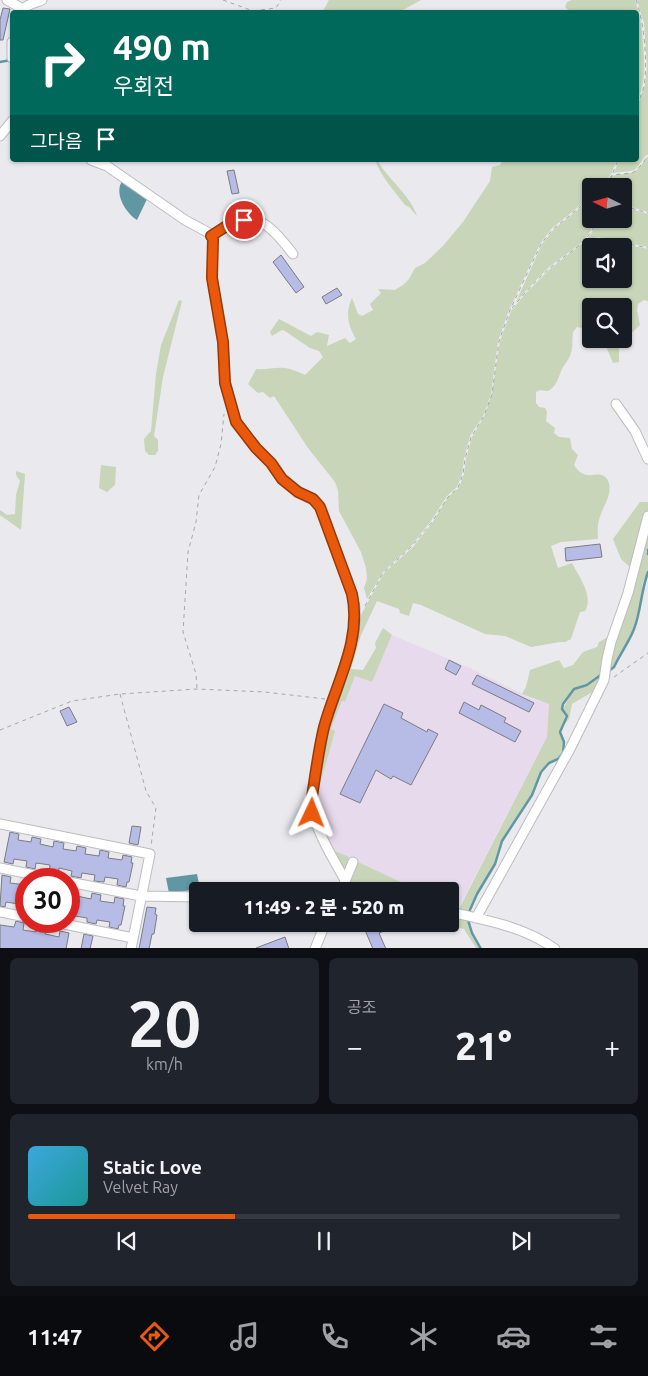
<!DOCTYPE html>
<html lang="ko">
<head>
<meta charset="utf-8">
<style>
	body { margin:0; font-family:Ubuntu,"Noto Sans KR",sans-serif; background:#20242c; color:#f1f3f6; height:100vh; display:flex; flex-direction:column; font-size:19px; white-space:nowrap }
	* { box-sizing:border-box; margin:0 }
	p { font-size:16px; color:#9ea1a6 }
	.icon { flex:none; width:28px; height:28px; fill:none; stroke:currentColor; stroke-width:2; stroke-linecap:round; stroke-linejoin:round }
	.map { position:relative; height:948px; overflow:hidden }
	.panel { display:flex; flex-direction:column; gap:10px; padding:10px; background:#0d0f14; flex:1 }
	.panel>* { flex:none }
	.top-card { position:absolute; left:10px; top:10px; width:629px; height:152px; border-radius:5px; box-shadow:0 1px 4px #0004; background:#00695c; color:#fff; overflow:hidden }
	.needle { width:32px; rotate:275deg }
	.tools { position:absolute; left:582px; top:178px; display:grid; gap:10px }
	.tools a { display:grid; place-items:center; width:50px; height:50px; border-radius:5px; background:#171b24; box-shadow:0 1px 4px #0004; font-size:25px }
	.speed { position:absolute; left:15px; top:868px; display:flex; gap:10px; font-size:25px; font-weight:700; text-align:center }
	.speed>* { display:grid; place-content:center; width:65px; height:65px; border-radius:50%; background:#171b24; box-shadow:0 1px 4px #0004; line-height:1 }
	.speed .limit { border:8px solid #d22; background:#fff; color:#111 }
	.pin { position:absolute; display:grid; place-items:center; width:42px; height:42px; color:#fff; margin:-21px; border:2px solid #fff; border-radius:50%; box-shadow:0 1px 5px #0007 }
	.me { position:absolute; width:55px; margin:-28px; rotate:2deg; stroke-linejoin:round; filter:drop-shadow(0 0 4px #0008) }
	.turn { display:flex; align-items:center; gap:18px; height:105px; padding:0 20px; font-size:22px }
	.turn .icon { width:65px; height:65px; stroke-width:2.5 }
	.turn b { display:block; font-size:35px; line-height:42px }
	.then { display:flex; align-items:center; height:48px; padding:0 20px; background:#0003; gap:10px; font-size:19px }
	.big { font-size:38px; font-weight:800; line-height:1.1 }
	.panel .widget { flex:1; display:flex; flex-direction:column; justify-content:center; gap:8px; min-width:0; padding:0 18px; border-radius:8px; background:#20242c }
	.panel .dial { align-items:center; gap:0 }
	.dial b { font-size:65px; line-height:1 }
	.song { display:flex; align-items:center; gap:15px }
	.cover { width:60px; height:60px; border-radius:8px; background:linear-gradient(135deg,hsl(200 70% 55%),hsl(180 70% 35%)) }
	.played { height:5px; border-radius:2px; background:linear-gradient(90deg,#ea580c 35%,#363941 35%) }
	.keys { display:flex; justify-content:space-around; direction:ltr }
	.heat { display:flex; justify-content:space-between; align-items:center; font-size:28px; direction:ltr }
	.panel .tiles { flex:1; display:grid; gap:10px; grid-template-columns:1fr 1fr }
	.widget:last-child { grid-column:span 2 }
	.trip { position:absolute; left:189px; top:882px; width:270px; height:50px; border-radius:5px; background:#171b24; box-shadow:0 1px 4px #0004; font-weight:800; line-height:50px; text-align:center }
	.dock { display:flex; height:80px; justify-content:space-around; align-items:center; background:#090b0e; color:#9ea1a6 }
	.dock .icon { width:35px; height:35px }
	.dock .on { color:#ea580c }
	.dock b { font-size:22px; color:#f1f3f6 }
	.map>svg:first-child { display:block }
	.education { fill:#e8daed }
	.green { fill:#c8d5b8; fill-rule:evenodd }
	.water { fill:#6197a2 }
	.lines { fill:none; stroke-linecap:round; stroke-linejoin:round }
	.stream { stroke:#6197a2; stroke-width:2.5 }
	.building { fill:#b6bce6; stroke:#7b7c80 }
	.minor-casing { stroke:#bcbcc1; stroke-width:11 }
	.path { stroke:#a7a8ab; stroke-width:1; stroke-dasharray:4 4; stroke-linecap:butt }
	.minor { stroke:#fff; stroke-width:9 }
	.route-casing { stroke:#983908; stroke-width:12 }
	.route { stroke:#ea580c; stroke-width:9 }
</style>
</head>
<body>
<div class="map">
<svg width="648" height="949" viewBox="0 0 648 949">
	<rect width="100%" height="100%" fill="#e9e9ee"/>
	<!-- education -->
	<path class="education" d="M392 635 470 668 532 699 549 704 547 737 458 909 450 905V891H420L335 852 314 806 331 729 342 701 345 702 355 676 372 682Z"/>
	<!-- green -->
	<path class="green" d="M329 0H421L399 12H324L323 11Z
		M572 0H635C640 15 642 28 643 43 645 67 646 82 636 105V12H570L565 7 567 2Z
		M637 0H648V155H646C632 176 636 169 614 173L619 160H636V110L645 85 647 66 644 23Z
		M647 157H648V212L624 205V186H609L612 176C634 171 633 178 647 157Z
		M376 160H377C388 179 411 196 417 216L409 207 405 205C397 194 377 172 376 160Z
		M503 160H617L611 174 603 185 591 186V197L552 228 540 244 509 310 498 341 491 394 483 416 470 436 464 459 462 474 457 487 447 496 431 521 411 546 383 572 367 599 364 588 367 579 366 568 361 552 339 511 338 491 335 482 308 448 274 396 270 398 263 392 258 393 248 384 256 369C266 370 275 367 285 368 292 369 298 372 305 375L323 357 319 351 310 348 285 331 282 330 272 336 270 332 279 319 311 336 317 332 329 335 327 346 345 338 350 343 356 339C348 325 345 313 352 298L358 314 362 316 373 310 370 304 381 293 378 289 395 290 403 285 409 279 415 268 425 263 443 246 463 222 490 181 492 167 500 165Z
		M591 199V219H596C588 244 567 252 548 268 537 279 526 290 516 302L542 244 554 229Z
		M624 207 648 214V247L599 237 586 240 591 234 598 219H624Z
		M599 239 648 249V301L644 300 638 304 637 310 640 325 621 343 619 347V362L613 363 603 339H624V306H591V334L587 333 582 328 577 327 573 332C572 339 573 347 571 353 569 360 564 364 561 371 558 379 556 387 548 391L540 390 536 392V403L539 407 545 408 547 412 546 421 555 428 554 433 559 437 570 438 572 449 578 455 574 465C587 485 599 467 607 479 615 492 602 507 599 520 597 526 598 533 598 539L561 542 551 546 558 568 572 563C579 577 594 596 585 611L580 612 571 639 565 642H560L531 647 505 636 485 634 421 605 413 603 409 616 400 613 399 609 377 601 361 635 351 669 363 670 376 648 375 643 383 628 392 635 372 682 355 676 345 702 342 701 331 729 335 731 314 806 335 851 349 857 344 873C332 853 315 825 313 803L326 728 362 613 384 573 413 547 433 522 448 497 459 488 464 474 466 459 472 437 484 417 492 394 500 341 511 311 525 294 550 269 584 242ZM591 246H624V279H591Z
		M179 300 182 301 163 377 154 436 158 440V451L155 455H149L145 451 144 439 151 431 156 374 161 345Z
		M101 465 116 467 115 485 107 492 99 488Z
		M16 471 25 474 21 530 0 515V510L7 515 15 514 16 495 20 481 16 475Z
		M640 502H648V513L603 672 587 684 573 688 562 704 561 709 565 716 559 732 563 742 562 753 557 758 549 762 540 771 531 794 501 841 494 864 476 894 468 911 466 913 450 909V905L459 909 547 737 549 704 522 694 526 687 530 670 559 660 564 668 573 665 583 652 597 647 599 642 610 636 632 569 621 559 613 539Z
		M648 523V549L646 552 648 555V570L643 582 640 604 632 631 614 667 608 671 609 659Z
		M602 675 599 688 572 704 569 719 561 729 567 716 563 709 574 689 588 686Z
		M358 862 420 891H345Z
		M450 916 467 918 472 934 481 948H476L464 929 443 924H450Z"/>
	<!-- water -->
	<path class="water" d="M123 180 148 197 137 220C125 213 113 192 123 180Z
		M197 874 200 889 169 893 166 878Z"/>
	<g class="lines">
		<!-- stream -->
		<path class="stream" d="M0 62 11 60
			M648 550V554
			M610 670 614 667C620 654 629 642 634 629 641 611 641 591 648 572
			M469 912 477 894 495 864 502 841 532 795 541 772 549 763 558 759 563 753 564 742 560 732 567 716 562 709 563 704 574 689 587 685 602 674
			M468 920 472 933 481 949"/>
	</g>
	<!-- building -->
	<path class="building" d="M3 8 10 9 3 40H0V20Z
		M234 170 239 193 232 194 227 171Z
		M281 255 304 287 296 293 273 262Z
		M337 288 342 295 326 304 322 297Z
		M600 544 602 557 566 561 565 548Z
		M449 660 461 666 456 675 445 669Z
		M477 675 534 703 529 712 472 684Z
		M464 702 479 710 481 705 506 718 504 722 521 731 515 742 459 713Z
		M384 704 403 713 401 718 427 732 428 729 438 734 411 785 393 776 391 779 376 770 360 803 340 794Z
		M69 707 77 722 67 726 60 711Z
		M132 826 141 827 138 845 129 843Z
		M10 832 19 834 18 840 31 842 32 837 41 839 40 844 53 847 54 841 64 843 63 849 76 851 77 846 86 848 85 854 99 856 100 850 109 852 108 858 122 860 123 855 132 857 131 863H133L129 882H127L126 887 117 885 118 879 105 877 104 882 94 881 95 875 82 873 81 878 71 876 72 871 59 868 58 874 49 872 50 865 36 863 35 869 26 867 27 861 14 859 13 864 4 862Z
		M2 875 11 877 10 883 26 885V911L18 909 19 904 6 902 5 907 0 906Z
		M69 888 78 890 77 896 91 899 92 893 101 895 100 901 114 903 115 897 124 899 123 906H125L121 925H119L118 929 109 927 110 922 97 920 96 924 87 922V918L69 915Z
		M147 907 156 908 155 914 157 915 154 934H152L149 949H139Z
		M16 921 24 923 23 930 36 932 37 927 47 928 45 934 59 937 60 931 69 933 66 949H0V925L14 927Z
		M379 924H401L379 933 386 949H373L365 930Z
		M84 934 93 936 90 949H81Z
		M285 937 289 949H256V948Z"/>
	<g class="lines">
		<!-- minor casing -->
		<g class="minor-casing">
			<path id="minor" d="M7 0 23 9
				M21 12C24 5 35 3 42 0
				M12 42V58
				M0 136 12 121
				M91 160 107 166 185 220 209 233 213 239 212 278 223 342 225 383 236 422 256 448 271 463 282 479 298 492 313 499 320 507 352 594 355 608V621L354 634 340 681 324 729 311 803C315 830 332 857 345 880
				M211 236C219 231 227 224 235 221 260 210 280 237 293 254
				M616 404 635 431 648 459
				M0 824 150 854 131 949
				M0 868 54 879
				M69 882 141 896 198 897
				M341 891 353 862
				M0 912 26 917
				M450 912C486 920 525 927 555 949
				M476 918 570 749 604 680 607 659 611 642 628 593 648 516
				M49 921 133 938
				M299 924H308
				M315 949 325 924"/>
		</g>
		<!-- path -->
		<path class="path" d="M223 0 253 11 276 8 281 0
			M636 0C644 21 648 63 644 86 642 93 639 101 636 108
			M604 186 612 175 618 160
			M608 186 612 175 632 173 637 170 648 156
			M624 206 648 213
			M584 241 599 238 648 248
			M512 308C524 294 536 280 550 268 568 252 589 244 597 219
			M365 606 383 573 412 546 432 522 448 497 458 488 463 474 465 459 471 437 484 416 492 394 499 341 510 310 541 244 553 229 591 198
			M614 677 648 653
			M197 688 196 674 183 632 188 552 196 522 199 495 215 467 221 444 224 414
			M120 694 146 791 156 808 151 846
			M0 730 72 701 120 694 197 689 265 692 325 699"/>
		<!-- minor -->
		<use href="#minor" class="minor"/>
	</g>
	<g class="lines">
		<!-- route casing -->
		<g class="route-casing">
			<path id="route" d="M244 220H236L211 236 213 239 212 278 223 342 225 383 236 422 256 448 271 463 282 479 298 492 313 499 320 507 352 594C362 641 336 683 324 727 318 752 315 778 311 803L312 813"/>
		</g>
		<!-- route -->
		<use href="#route" class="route"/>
	</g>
</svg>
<div class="tools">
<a><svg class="needle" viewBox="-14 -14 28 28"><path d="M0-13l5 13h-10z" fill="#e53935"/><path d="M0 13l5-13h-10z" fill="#9ea1a6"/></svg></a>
<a><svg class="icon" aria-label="sound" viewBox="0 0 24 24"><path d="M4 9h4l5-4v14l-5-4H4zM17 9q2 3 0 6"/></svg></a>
<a><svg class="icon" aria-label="search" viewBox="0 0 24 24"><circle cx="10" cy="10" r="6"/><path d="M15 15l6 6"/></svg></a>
</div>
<div class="speed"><div class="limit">30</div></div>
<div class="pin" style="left:244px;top:220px;background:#d93025"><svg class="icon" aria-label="arrive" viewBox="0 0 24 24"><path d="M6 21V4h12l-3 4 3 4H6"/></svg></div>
<svg class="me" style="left:312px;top:813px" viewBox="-20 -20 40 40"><path d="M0-17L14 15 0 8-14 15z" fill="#ea580c" stroke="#fff" stroke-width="4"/></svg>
<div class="trip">11:49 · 2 분 · 520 m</div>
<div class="top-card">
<div class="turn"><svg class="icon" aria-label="right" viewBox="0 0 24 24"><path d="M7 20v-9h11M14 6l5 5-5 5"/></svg><div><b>490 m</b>우회전</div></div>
<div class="then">그다음<svg class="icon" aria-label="arrive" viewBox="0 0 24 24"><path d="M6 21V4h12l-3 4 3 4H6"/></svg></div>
</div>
</div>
<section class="panel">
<div class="tiles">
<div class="widget dial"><b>20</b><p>km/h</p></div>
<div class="widget"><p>공조</p>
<div class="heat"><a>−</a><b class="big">21°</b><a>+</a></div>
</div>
<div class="widget">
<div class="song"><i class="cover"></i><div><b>Static Love</b><p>Velvet Ray</p></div></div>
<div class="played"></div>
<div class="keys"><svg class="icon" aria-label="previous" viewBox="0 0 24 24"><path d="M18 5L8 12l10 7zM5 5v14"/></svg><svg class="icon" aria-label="pause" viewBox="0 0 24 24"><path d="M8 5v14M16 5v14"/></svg><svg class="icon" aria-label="next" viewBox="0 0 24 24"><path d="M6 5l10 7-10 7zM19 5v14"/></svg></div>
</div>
</div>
</section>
<nav class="dock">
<b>11:47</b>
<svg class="icon on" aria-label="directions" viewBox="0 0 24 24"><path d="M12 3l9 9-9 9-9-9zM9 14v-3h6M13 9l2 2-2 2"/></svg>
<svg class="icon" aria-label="music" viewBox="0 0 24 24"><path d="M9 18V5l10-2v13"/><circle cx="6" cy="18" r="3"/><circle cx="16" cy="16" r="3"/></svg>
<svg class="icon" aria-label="phone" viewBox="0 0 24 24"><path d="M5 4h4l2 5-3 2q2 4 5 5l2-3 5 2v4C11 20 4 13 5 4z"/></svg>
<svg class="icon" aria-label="climate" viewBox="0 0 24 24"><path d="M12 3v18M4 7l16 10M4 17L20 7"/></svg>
<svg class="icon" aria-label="car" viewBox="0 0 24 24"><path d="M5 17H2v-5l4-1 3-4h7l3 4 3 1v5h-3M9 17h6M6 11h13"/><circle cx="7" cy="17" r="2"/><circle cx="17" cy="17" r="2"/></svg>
<svg class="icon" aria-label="filters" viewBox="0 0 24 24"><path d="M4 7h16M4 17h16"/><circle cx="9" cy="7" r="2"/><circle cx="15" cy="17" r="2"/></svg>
</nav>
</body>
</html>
